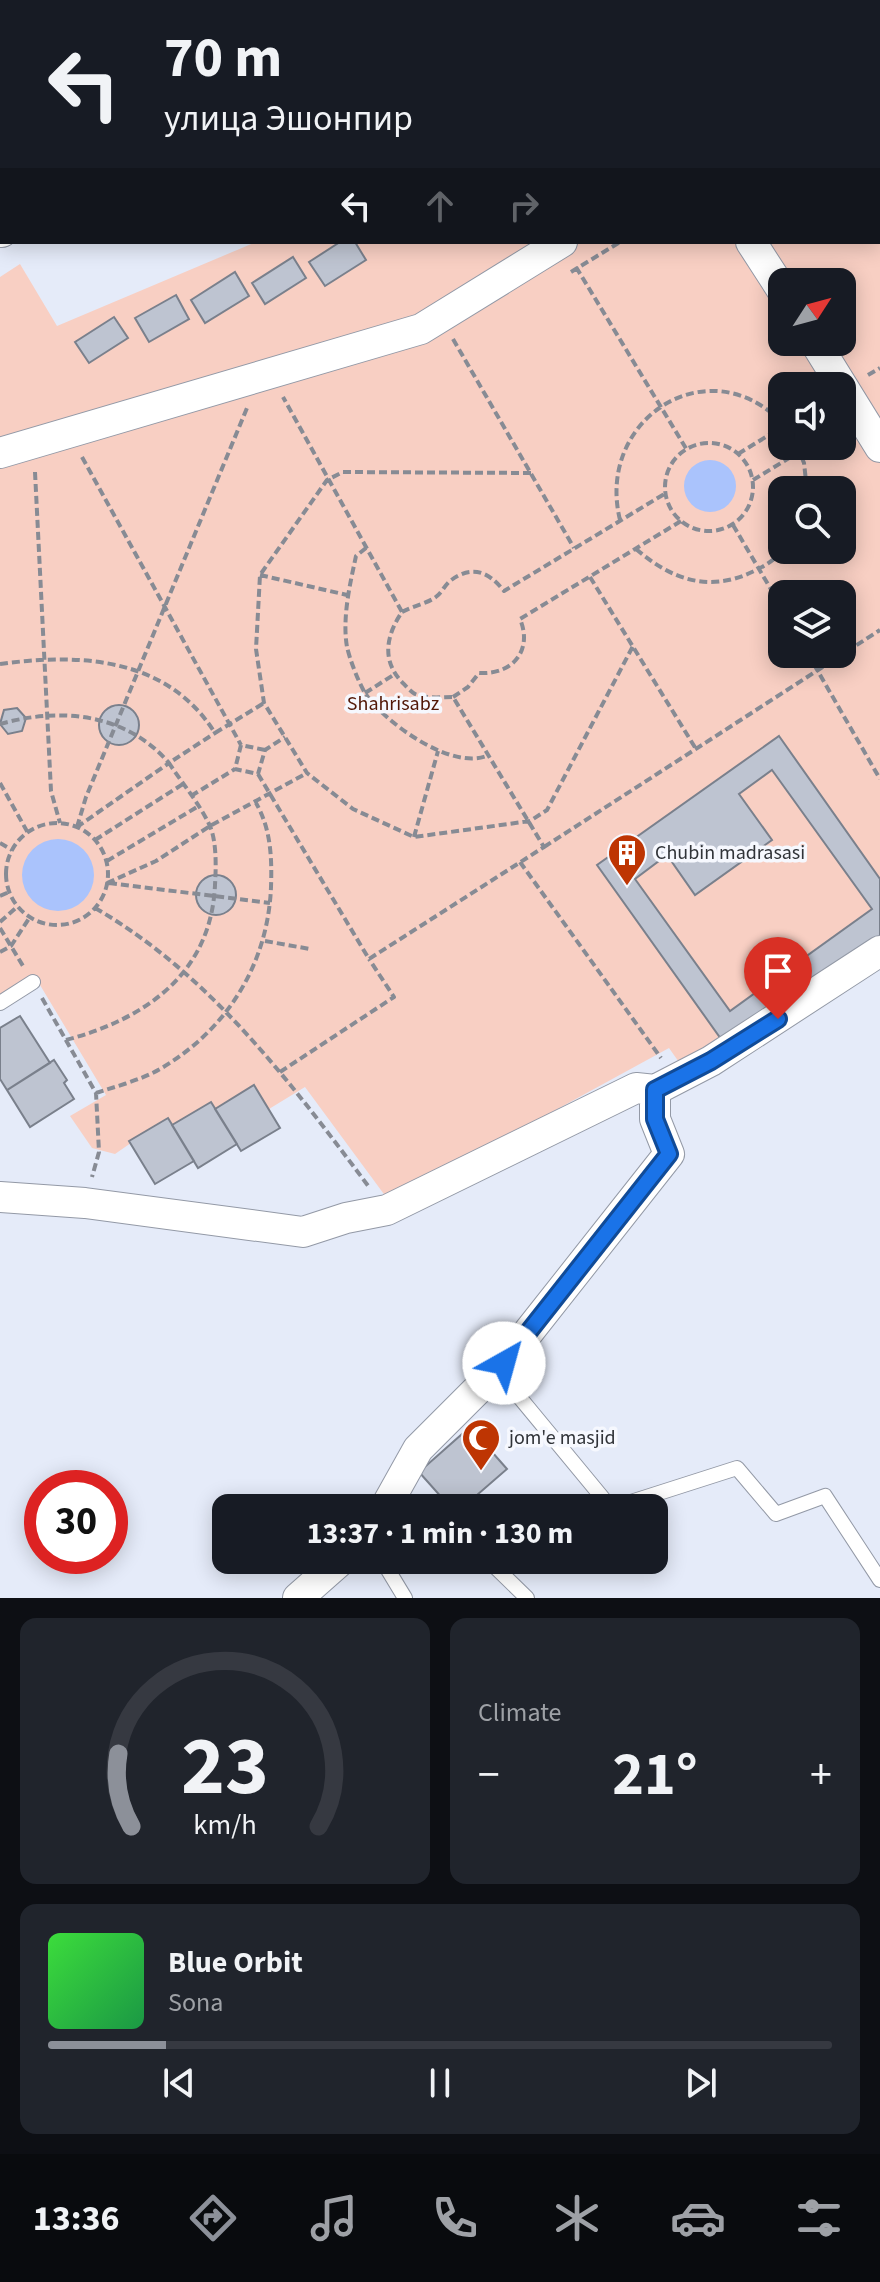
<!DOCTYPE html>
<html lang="en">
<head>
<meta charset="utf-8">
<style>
	body { margin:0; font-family:"Source Sans 3",sans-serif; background:#20242c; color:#f1f3f6; height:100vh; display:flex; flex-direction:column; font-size:30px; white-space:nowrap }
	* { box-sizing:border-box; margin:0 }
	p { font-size:26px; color:#9ea1a6 }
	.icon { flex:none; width:44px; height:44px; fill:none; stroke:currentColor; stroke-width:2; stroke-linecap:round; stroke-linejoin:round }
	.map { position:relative; height:1598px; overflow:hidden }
	.details { display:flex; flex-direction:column; gap:20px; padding:20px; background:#0d0f14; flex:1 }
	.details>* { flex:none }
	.guide { position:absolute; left:0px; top:0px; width:880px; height:244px; box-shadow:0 4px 20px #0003; background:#171b24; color:#f1f3f6; overflow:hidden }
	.needle { width:52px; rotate:54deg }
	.tools { position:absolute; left:768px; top:268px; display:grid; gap:16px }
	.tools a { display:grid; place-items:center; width:88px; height:88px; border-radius:16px; background:#171b24; box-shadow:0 4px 20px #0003; font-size:40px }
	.speed { position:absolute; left:24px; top:1470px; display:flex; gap:16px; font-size:40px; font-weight:700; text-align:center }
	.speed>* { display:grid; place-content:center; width:104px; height:104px; border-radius:50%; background:#171b24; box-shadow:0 4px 20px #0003; line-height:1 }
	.speed .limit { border:12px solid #d22; background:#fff; color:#111 }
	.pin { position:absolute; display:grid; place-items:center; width:68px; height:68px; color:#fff; margin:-82px -34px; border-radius:50% 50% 50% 0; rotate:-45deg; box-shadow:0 0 8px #0007 }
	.pin .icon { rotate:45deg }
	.me { position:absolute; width:88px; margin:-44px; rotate:38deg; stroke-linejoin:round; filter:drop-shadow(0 0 6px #0008) }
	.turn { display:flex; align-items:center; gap:28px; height:168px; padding:0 32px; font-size:36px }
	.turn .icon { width:104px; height:104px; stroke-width:2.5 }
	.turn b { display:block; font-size:56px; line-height:68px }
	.lanes { display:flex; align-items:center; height:76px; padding:0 32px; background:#0003; justify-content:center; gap:40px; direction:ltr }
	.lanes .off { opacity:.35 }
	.big { font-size:60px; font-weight:700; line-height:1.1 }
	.details .card { flex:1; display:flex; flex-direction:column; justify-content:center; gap:12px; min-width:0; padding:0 28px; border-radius:16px; background:#20242c }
	.details .dial { align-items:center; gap:0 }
	.dial svg { height:208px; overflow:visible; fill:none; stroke:#363941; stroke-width:7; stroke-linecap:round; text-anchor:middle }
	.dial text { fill:#f1f3f6; stroke:none }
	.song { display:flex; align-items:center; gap:24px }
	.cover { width:96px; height:96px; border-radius:12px; background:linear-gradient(135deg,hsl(120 70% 55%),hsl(140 70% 35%)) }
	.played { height:8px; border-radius:4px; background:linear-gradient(90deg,#8c9099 15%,#363941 15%) }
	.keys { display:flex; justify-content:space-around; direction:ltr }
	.heat { display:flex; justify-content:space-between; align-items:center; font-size:44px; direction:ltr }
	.details .tiles { flex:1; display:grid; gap:20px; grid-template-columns:1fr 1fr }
	.card:last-child { grid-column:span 2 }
	.trip { position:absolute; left:212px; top:1494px; width:456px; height:80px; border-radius:16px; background:#171b24; box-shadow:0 4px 20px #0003; font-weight:700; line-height:80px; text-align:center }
	.dock { display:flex; height:128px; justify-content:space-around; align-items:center; background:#090b0e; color:#9ea1a6 }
	.dock .icon { width:56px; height:56px }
	.dock .current { color:#8c9099 }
	.dock b { font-size:36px; color:#f1f3f6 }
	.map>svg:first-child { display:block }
	.green { fill:#f8cfc3; fill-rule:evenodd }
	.water { fill:#aac3fc }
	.building { fill:#bec4d1; stroke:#7a808c; stroke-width:2; fill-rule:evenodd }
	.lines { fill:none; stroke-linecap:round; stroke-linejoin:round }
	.lane-casing { stroke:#9399a6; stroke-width:16 }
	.street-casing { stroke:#9399a6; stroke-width:32 }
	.path { stroke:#878b94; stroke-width:4; stroke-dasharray:8 4; stroke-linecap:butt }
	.lane { stroke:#fff; stroke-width:14 }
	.street { stroke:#fff; stroke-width:30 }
	.route-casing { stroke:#114b97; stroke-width:20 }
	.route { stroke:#1a73e8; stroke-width:14 }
	.labels { text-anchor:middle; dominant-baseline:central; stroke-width:7; stroke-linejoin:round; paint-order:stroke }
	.park-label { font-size:20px; fill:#511605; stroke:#f6f8fe }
	.poi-label { font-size:20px; fill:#303338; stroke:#f6f8fe; text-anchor:start }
</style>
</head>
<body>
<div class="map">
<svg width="880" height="1598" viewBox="0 0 880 1598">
	<rect width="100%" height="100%" fill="#e5ebf9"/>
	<!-- green -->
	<path class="green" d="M602 0H880V933L681 1065 669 1048 389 1201 305 1087 269 1109 254 1085 215 1109 211 1102 172 1125 167 1118 115 1154 92 1148 70 1116 106 1095 34 975 0 995V277L20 264 57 326 256 242H878V2H599ZM782 282H842V342H782ZM782 386H842V446H782ZM782 490H842V550H782ZM782 594H842V654H782Z"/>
	<!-- water -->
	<path class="water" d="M684 486a26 26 0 1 1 52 0a26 26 0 1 1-52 0Z
		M22 875a36 36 0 1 1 72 0a36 36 0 1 1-72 0Z"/>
	<!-- building -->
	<path class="building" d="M340 242H355L366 260 325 286 309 262Z
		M293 257 306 278 265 304 252 283Z
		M235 272 249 296 205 323 191 300Z
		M176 295 189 319 149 342 135 318Z
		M114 317 128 338 89 363 75 342Z
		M99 725a20 20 0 1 1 40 0a20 20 0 1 1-40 0Z
		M17 708 26 718 22 731 8 734 0 724 4 710Z
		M779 736 880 879V936L726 1046 597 865ZM772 770 872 909 730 1011 635 879 667 855 695 895 772 840 739 794Z
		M196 895a20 20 0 1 1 40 0a20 20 0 1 1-40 0Z
		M20 1016 50 1063 7 1090 0 1079V1028Z
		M54 1060 67 1080 64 1083 74 1099 30 1127 7 1090Z
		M254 1085 280 1128 241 1151 215 1109Z
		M211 1102 237 1144 198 1168 172 1125Z
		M168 1118 194 1161 155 1184 129 1141Z
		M470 1427 507 1469 462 1508H451L419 1472Z"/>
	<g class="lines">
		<!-- lane casing -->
		<g class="lane-casing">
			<path id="lane" d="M0 1003 33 982
				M497 1370 611 1508
				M612 1508 737 1468 776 1514 825 1496 880 1580
				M382 1560 405 1598
				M488 1560 527 1598"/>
		</g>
		<!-- street casing -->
		<g class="street-casing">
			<path id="street" d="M414 0 416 2
				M143 2 146 0
				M0 3 2 5
				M878 58 880 57
				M0 232H2
				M751 242 782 290
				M815 342 880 447
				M0 453 421 329 562 242
				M0 1197 85 1203 303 1232 346 1218 387 1210 636 1088 655 1090 711 1061 880 951
				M385 1508 418 1449 504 1363 669 1154 655 1119V1090
				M298 1598 341 1560"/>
		</g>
		<!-- path -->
		<path class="path" d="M878 24 880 23
			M576 267 687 450
			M571 272 620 242
			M453 339 574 548
			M868 375 880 368
			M665 487a44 44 0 1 1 88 0a44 44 0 1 1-88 0Z
			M797 446 804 463 807 490
			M738 454 782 427
			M82 457 241 745
			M35 472 51 791 60 823
			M531 473 343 472 327 480 260 575 256 649 264 703 307 773 353 809 414 837 530 821 547 810 633 646
			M753 480 809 446
			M620 520C595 419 709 346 782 423
			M733 525 782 608
			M366 548 356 556C350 584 342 618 347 647 350 660 358 681 365 693 385 723 453 772 489 755
			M636 549C671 579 708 593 752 572 763 567 775 560 783 550
			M260 575 347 595
			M590 577 696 749
			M402 612C413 606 429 603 437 596 442 592 445 585 450 581 472 564 489 572 504 591L666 493
			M808 654 880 779
			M0 664C80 653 167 657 215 733L264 703
			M365 693 395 674
			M453 697 468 687 479 673C513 675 533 650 520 619L681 521
			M0 724C60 707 126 713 169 763L77 827
			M265 750 241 745 235 769 258 774 265 750 285 737
			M258 774 369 959 544 847 453 697C441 697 427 699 415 694 410 691 405 685 401 681 381 659 387 634 402 612L283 397
			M0 783 28 833
			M191 796 235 769
			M6 874a51 51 0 1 1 102 0a51 51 0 1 1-102 0Z
			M77 827 86 797 247 408
			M414 837 438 751
			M95 840 183 784
			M0 843 12 850
			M544 847 880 630
			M107 861 197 807
			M520 862 661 1058
			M107 883 156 861 210 826 307 773
			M109 883 270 903
			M0 896 9 892
			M95 908C210 974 291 1083 369 1187
			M0 922 18 906
			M0 928 23 966
			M265 941 310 949
			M0 952 11 946 30 917
			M42 998 96 1093 99 1152 92 1177
			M66 1040C145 1019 211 974 215 885 216 868 217 840 209 824 199 803 182 783 169 763L215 733
			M280 1072 394 997 369 959
			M96 1093C117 1086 141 1080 160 1069 227 1030 268 964 271 887 272 858 271 829 256 803"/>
		<!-- lane -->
		<use href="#lane" class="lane"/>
		<!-- street -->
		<use href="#street" class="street"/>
	</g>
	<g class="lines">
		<!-- route casing -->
		<g class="route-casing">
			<path id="route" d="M504 1363 669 1154 655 1119V1090L711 1061 778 1019"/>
		</g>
		<!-- route -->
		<use href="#route" class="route"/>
	</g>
	<!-- icons -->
	<defs>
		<g id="building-pin" transform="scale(2)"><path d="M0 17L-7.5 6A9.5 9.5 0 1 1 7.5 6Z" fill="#be3503" stroke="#f6f8fe"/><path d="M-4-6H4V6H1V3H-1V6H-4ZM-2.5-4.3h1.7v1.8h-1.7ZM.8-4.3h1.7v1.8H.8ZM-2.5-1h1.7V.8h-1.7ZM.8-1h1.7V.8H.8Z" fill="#fff"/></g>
		<g id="mosque-pin" transform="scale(2)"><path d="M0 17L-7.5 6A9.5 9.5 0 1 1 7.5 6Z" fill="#be3503" stroke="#f6f8fe"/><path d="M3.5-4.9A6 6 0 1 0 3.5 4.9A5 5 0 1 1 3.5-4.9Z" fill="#fff"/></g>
	</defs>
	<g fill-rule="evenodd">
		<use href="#building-pin" x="627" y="853"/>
		<use href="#mosque-pin" x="481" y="1438"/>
	</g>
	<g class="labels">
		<!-- park labels -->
		<g class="park-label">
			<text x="393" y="704">Shahrisabz</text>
		</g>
		<!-- poi labels -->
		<g class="poi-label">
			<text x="655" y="853">Chubin madrasasi</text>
			<text x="509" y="1438">jom'e masjid</text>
		</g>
	</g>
</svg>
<div class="tools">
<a><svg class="needle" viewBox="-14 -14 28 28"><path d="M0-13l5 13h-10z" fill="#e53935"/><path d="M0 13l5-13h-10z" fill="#9ea1a6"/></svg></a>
<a><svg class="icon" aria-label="sound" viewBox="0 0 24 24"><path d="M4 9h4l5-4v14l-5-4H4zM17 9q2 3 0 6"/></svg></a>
<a><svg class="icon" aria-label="search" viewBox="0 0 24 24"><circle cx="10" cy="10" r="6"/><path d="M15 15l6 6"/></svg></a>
<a><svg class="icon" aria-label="layers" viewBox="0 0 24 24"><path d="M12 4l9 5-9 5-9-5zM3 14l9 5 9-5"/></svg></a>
</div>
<div class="speed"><div class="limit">30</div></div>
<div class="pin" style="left:778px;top:1019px;background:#d93025"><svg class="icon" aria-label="arrive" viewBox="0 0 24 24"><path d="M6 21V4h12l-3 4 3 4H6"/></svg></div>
<svg class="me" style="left:504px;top:1363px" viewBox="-20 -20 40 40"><circle r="19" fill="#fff"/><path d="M0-13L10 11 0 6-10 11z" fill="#1a73e8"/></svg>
<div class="trip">13:37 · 1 min · 130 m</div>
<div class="guide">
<div class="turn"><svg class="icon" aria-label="left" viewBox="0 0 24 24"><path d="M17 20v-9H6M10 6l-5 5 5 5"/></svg><div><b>70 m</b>улица Эшонпир</div></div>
<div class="lanes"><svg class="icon" aria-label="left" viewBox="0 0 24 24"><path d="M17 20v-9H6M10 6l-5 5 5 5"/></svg><svg class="icon off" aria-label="ahead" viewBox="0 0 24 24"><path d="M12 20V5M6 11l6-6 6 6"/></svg><svg class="icon off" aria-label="right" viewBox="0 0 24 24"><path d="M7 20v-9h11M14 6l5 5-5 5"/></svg></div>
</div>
</div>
<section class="details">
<div class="tiles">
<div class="card dial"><svg viewBox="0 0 100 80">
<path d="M14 69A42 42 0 1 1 86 69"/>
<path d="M14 69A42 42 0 0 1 9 41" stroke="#8c9099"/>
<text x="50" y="56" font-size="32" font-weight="700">23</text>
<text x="50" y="72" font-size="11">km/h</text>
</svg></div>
<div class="card"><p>Climate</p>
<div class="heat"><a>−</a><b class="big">21°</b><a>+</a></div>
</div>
<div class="card">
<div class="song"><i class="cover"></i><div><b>Blue Orbit</b><p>Sona</p></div></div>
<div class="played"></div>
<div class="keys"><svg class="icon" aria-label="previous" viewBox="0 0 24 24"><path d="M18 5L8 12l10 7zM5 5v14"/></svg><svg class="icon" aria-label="pause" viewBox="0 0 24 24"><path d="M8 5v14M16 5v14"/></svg><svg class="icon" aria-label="next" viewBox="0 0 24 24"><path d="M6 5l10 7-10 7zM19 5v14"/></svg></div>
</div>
</div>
</section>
<nav class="dock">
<b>13:36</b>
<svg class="icon current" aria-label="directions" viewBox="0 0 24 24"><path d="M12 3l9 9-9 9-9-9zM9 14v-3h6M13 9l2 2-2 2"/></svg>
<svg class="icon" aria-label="music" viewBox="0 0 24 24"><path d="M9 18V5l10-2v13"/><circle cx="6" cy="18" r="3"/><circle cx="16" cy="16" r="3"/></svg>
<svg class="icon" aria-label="phone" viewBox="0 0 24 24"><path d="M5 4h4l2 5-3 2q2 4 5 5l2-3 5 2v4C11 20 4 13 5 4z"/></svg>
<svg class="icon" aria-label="climate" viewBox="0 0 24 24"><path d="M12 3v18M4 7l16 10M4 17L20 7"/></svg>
<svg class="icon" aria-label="car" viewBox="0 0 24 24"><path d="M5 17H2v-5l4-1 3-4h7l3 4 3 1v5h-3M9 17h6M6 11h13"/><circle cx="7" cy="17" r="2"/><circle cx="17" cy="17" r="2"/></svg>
<svg class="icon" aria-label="filters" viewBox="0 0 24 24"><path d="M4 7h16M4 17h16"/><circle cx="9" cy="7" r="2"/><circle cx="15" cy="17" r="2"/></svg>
</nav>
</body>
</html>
